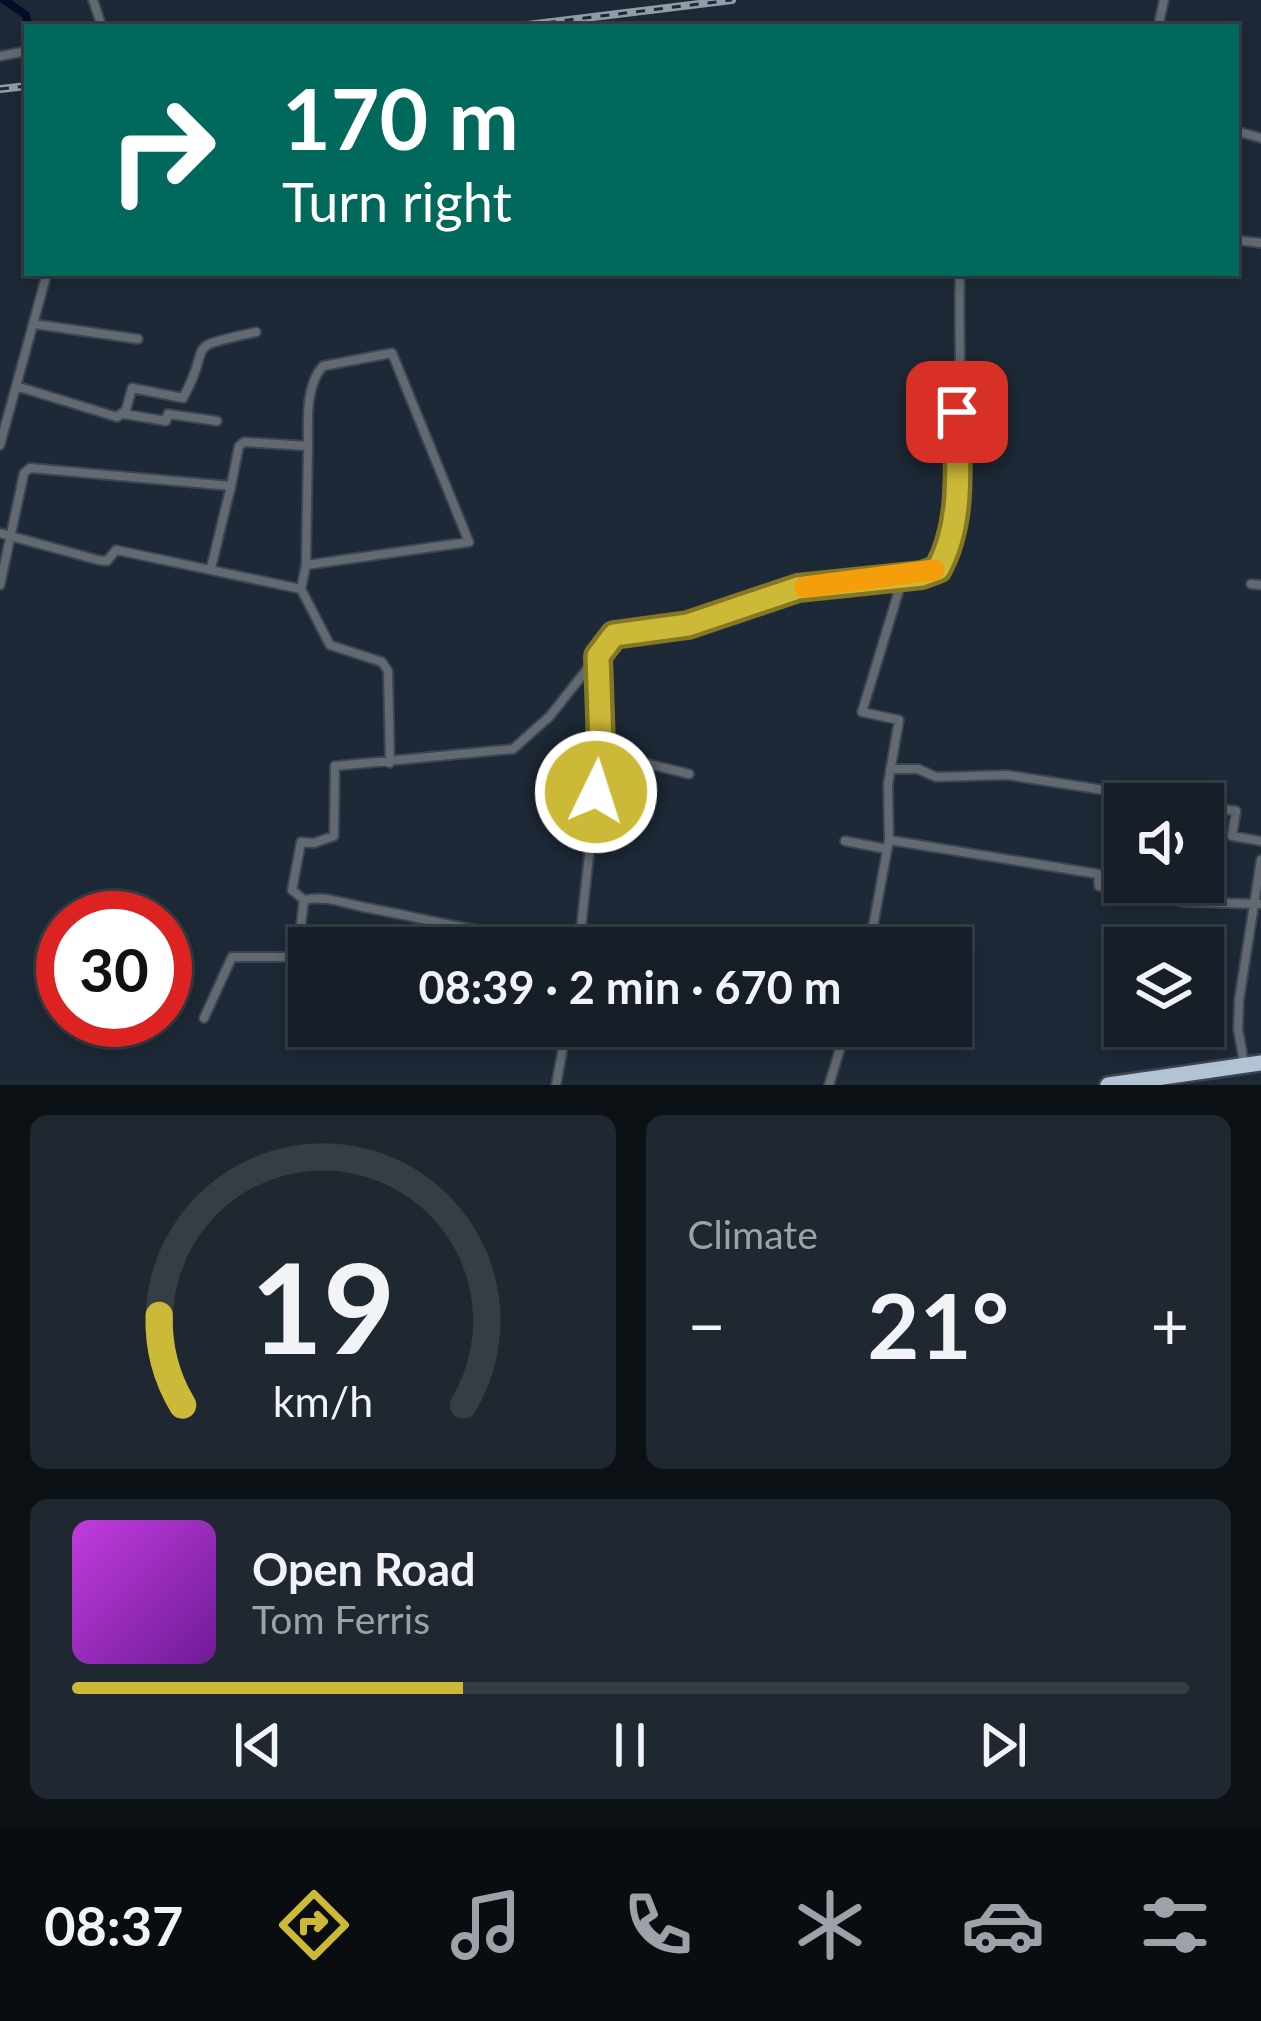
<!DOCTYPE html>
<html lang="en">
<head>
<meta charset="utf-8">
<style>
	body { margin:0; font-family:Lato,sans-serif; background:#1f2730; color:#f1f3f6; height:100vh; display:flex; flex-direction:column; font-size:45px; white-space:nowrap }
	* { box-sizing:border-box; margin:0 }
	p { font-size:39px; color:#9ea2a8 }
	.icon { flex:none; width:66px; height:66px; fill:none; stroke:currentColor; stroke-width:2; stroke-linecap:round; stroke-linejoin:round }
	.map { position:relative; height:1085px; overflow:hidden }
	.details { display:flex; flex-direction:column; gap:30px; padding:30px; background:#0c1116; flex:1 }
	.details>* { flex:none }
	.hud { position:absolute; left:24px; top:24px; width:1215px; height:252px; border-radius:0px; box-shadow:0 6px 18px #0003,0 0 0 3px #353d45; background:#00695c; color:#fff; overflow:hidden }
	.fabs { position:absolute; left:1104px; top:783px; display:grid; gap:24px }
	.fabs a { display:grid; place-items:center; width:120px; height:120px; border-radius:0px; background:#161f28; box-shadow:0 6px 18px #0003,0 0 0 3px #353d45; font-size:60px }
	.speed { position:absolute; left:36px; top:891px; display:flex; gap:24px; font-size:60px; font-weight:700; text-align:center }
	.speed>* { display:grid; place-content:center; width:156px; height:156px; border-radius:50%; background:#161f28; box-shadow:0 6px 18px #0003,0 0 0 3px #353d45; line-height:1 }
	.speed .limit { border:18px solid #d22; background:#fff; color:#111 }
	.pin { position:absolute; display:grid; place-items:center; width:102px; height:102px; color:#fff; margin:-51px; border-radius:24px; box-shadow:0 6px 18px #0006 }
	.me { position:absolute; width:132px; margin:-66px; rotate:4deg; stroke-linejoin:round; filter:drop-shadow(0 0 9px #0008) }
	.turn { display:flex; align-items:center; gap:42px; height:252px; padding:0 60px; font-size:54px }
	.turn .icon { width:156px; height:156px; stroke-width:2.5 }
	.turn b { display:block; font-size:84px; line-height:102px }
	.big { font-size:90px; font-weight:700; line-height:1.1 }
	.details .card { flex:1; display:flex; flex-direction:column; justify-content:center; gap:18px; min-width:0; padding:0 42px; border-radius:18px; background:#1f2730 }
	.details .dial { align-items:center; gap:0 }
	.dial svg { height:312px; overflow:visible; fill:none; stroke:#353d45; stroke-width:7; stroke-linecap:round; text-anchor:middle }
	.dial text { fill:#f1f3f6; stroke:none }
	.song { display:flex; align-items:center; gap:36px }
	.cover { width:144px; height:144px; border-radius:18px; background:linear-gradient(135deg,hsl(290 70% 55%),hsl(280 70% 35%)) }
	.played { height:12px; border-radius:6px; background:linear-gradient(90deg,#cdb938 35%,#353d45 35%) }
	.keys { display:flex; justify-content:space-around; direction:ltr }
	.heat { display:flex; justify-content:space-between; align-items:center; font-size:66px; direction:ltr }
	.details .tiles { flex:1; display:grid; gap:30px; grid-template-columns:1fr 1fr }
	.card:last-child { grid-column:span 2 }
	.trip { position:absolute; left:288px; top:927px; width:684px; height:120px; border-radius:0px; background:#161f28; box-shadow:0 6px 18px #0003,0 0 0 3px #353d45; font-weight:700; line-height:120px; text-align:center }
	.dock { display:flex; height:192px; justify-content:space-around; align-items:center; background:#090c10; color:#9ea2a8 }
	.dock .icon { width:84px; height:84px }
	.dock .current { color:#cdb938 }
	.dock b { font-size:54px; color:#f1f3f6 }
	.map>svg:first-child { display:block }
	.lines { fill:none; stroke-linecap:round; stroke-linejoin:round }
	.canal { stroke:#000e26; stroke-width:8 }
	.street-casing { stroke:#3a4551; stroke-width:12 }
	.highway-casing { stroke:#3a4551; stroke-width:20 }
	.street { stroke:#636970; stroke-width:8 }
	.highway { stroke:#b3c4d5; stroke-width:15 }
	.rail-casing { stroke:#939da7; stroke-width:8 }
	.rail { stroke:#1d2936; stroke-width:3; stroke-dasharray:9; stroke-linecap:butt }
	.route-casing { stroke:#857824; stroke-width:30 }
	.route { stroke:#cdb938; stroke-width:21 }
	.slow { stroke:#f59e0b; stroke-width:21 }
</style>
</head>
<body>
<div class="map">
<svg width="1261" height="1085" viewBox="0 0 1261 1085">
	<rect width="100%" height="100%" fill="#1d2936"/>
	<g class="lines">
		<!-- canal -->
		<path class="canal" d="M4 0 26 15 28 27"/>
		<!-- street casing -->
		<g class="street-casing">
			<path id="street" d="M93 0 102 27
				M1158 27 1164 0
				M0 56 27 51
				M1236 131 1261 138
				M1236 240 1261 243
				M34 324 138 339
				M19 387 117 417 126 410 132 388 183 398C215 341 178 349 256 332
				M124 414 166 421 168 414 217 421
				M0 445 47 273
				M0 533 98 560 107 561 116 550 301 589
				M306 565 308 447
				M211 568 231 486
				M1251 584 1261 585
				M0 585 24 473 30 468 231 486 239 446 244 442 308 446C308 422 305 385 323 366L392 353 469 542 306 565 301 589 330 645 382 662 388 671 390 763
				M600 752 689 774
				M890 769H918L936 777 1007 775 1194 804
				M1203 806 1236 811 1232 836 1261 841
				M889 840 888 784 899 720 862 712 903 577
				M845 841 887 849
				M304 900 292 890 301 842 314 843 334 836 335 766 513 749 550 716 614 635 688 625 798 588 922 575 938 569C970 508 957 349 960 273
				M869 948 889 840 1098 874 1099 886 1186 902 1261 904
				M204 1018 232 957H297L304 900C328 895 345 904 368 908 430 919 519 945 580 937L601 746 598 659
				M1244 1063 1238 1029 1239 1000 1261 860
				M556 1085 567 1026
				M829 1085 847 1026"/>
		</g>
		<!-- highway casing -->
		<g class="highway-casing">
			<path id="highway" d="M1108 1085 1261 1063"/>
		</g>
		<!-- street -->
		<use href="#street" class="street"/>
		<!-- highway -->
		<use href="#highway" class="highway"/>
		<!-- rail casing -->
		<g class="rail-casing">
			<path id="rail" d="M511 27 732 0
				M0 89 27 86"/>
		</g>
		<!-- rail -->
		<use href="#rail" class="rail"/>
	</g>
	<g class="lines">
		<!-- route casing -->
		<g class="route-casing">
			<path id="route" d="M596 792 601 746 598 656 614 635 688 625 798 588 922 575 938 569C964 521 957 464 957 412"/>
		</g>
		<!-- route -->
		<use href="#route" class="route"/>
		<!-- slow -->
		<path class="slow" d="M805 587 934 570"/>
	</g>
</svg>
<div class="fabs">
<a><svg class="icon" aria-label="sound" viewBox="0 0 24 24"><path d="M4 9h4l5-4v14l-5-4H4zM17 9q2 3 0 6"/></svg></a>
<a><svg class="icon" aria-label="layers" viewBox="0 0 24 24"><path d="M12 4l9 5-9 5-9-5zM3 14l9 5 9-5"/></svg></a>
</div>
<div class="speed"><div class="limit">30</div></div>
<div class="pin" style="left:957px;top:412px;background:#d93025"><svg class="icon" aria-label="arrive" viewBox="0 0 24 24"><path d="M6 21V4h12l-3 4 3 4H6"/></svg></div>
<svg class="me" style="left:596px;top:792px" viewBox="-20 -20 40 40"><circle r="17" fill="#cdb938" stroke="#fff" stroke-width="3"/><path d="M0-11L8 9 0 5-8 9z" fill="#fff"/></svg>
<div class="trip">08:39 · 2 min · 670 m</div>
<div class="hud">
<div class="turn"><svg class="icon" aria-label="right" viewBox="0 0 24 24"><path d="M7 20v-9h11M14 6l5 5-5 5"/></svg><div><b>170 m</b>Turn right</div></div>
</div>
</div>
<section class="details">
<div class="tiles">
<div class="card dial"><svg viewBox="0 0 100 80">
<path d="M14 69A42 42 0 1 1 86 69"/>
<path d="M14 69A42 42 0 0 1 8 46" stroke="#cdb938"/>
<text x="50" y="56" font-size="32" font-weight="700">19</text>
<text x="50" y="72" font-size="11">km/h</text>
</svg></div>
<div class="card"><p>Climate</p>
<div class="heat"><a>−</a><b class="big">21°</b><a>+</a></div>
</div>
<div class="card">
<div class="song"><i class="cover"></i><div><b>Open Road</b><p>Tom Ferris</p></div></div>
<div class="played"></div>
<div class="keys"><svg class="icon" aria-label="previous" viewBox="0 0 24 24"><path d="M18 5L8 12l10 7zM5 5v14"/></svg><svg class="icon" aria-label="pause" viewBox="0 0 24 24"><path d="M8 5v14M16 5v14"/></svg><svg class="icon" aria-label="next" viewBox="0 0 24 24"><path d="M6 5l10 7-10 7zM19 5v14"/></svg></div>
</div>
</div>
</section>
<nav class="dock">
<b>08:37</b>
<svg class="icon current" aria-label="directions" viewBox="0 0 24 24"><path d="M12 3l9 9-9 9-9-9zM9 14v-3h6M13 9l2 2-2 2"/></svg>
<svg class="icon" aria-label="music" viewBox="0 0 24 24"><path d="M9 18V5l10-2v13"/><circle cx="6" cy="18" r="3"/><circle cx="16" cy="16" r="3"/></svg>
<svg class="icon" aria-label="phone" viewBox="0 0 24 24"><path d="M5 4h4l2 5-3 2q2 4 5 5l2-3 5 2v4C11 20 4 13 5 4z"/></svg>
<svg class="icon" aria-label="climate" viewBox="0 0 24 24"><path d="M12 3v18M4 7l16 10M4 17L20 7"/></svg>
<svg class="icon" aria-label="car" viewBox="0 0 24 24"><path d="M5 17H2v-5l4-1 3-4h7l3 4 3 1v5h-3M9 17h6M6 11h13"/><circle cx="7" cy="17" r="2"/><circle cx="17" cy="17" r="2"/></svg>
<svg class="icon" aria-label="filters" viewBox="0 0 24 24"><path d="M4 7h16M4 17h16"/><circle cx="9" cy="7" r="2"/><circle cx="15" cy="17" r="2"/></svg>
</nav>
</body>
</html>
